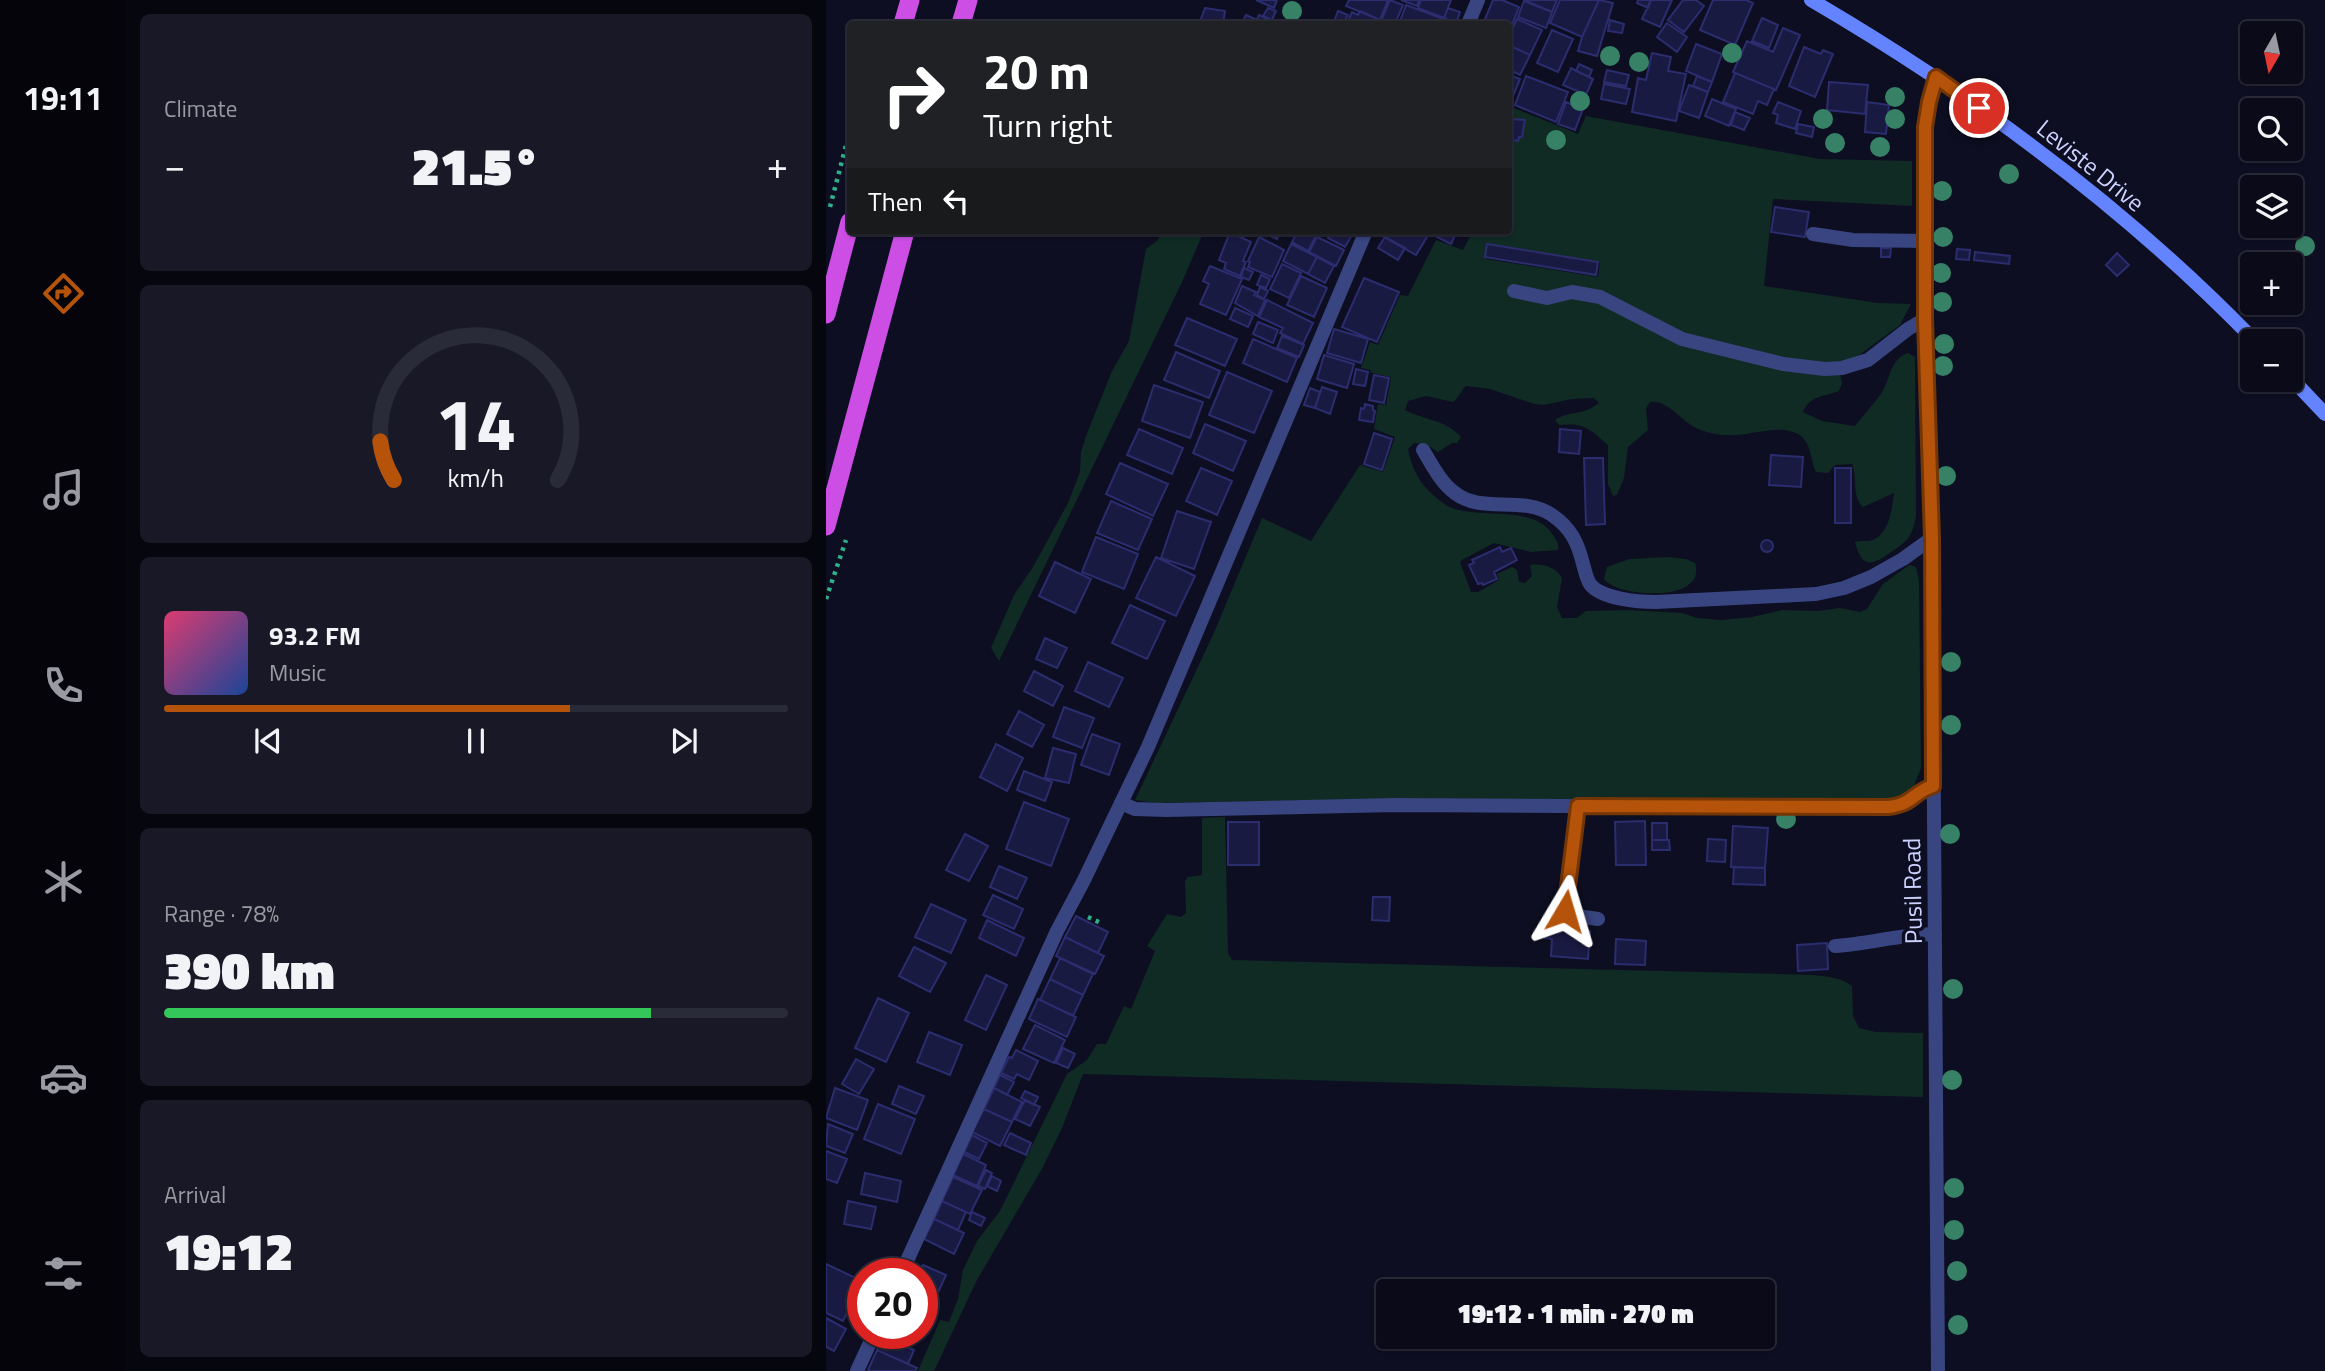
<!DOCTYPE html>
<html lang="en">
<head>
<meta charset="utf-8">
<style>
	body { margin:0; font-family:"Titillium Web",sans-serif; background:#181826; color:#f1f3f6; height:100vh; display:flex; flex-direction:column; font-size:26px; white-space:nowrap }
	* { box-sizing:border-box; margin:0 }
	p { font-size:23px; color:#999aa2 }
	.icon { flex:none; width:38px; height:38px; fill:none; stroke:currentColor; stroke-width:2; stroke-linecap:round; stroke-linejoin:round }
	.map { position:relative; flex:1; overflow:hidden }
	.panel { display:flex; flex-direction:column; gap:14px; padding:14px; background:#06060e; width:700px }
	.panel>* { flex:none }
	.hud { position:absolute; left:21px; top:21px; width:665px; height:214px; border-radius:7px; box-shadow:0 2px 5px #0004,0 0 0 2px #2a2b38; background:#202124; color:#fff; overflow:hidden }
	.needle { width:46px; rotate:189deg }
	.tools { position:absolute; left:1414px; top:21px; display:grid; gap:14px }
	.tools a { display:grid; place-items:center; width:63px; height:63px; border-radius:7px; background:#0a0a19; box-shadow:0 2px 5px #0004,0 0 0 2px #2a2b38; font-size:35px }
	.speed { position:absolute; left:21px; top:1258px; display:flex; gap:14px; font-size:35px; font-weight:700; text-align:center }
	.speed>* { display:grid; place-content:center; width:91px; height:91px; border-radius:50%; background:#0a0a19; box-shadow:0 2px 5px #0004,0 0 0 2px #2a2b38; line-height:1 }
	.speed .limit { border:10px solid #d22; background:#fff; color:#111 }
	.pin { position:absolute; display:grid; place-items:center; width:60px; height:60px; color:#fff; margin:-30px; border:4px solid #fff; border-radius:50%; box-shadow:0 2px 7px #0007 }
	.me { position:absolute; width:77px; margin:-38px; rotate:7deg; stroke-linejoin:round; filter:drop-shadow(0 0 5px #0008) }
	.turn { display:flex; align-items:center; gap:24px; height:147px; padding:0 21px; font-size:32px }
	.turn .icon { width:91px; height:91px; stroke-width:2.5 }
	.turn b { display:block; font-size:49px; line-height:60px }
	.then { display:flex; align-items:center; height:66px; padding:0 21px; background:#0003; gap:14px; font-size:26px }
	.big { font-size:52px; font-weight:800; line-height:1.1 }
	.panel .card { flex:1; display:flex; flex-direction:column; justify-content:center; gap:10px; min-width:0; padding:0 24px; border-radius:10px; background:#181826 }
	.panel .dial { align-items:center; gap:0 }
	.dial svg { height:182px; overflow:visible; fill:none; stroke:#2a2b38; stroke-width:7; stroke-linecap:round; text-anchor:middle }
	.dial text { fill:#f1f3f6; stroke:none }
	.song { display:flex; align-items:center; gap:21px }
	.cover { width:84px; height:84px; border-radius:10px; background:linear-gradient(135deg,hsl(340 70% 55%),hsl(220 70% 35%)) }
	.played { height:7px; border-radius:4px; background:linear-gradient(90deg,#b45309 65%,#2a2b38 65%) }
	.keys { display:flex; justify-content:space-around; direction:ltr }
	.heat { display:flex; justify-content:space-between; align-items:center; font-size:38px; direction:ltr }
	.charge { height:10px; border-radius:5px; background:linear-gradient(90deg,#34c759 78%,#2a2b38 0) }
	.trip { position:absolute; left:550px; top:1279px; width:399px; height:70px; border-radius:7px; background:#0a0a19; box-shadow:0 2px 5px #0004,0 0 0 2px #2a2b38; font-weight:800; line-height:70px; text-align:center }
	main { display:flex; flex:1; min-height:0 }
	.tab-bar { display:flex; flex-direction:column; width:126px; justify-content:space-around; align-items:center; background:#04040a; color:#999aa2 }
	.tab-bar .icon { width:49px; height:49px }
	.tab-bar .on { color:#b45309 }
	.tab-bar b { font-size:32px; color:#f1f3f6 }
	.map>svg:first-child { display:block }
	.green { fill:#102b24; fill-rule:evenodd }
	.building { fill:#191a42; stroke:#2b2d6e; stroke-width:2 }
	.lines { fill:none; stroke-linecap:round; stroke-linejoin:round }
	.path { stroke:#2eb28c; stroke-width:4.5; stroke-dasharray:3.5 5; stroke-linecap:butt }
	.service { stroke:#384580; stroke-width:14 }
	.minor { stroke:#384580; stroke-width:14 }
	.secondary { stroke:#6483ff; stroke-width:14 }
	.trunk { stroke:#cc4ee4; stroke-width:19 }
	.tree { fill:#378166 }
	.route-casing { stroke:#753606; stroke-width:18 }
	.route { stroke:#b45309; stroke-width:12 }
	.labels { text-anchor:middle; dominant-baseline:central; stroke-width:7; stroke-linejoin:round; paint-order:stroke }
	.street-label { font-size:24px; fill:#cdd2ff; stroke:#0d0e21 }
</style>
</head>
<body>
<main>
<nav class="tab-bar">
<b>19:11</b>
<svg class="icon on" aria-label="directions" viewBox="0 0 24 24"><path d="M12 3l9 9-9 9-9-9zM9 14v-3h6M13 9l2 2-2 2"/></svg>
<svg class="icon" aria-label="music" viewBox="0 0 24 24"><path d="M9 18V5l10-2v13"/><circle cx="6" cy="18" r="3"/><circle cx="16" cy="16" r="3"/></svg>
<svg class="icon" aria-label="phone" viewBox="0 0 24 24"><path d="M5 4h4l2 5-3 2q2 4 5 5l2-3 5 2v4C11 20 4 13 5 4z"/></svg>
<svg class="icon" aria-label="climate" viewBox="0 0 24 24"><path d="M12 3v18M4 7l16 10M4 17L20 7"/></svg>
<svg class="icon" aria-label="car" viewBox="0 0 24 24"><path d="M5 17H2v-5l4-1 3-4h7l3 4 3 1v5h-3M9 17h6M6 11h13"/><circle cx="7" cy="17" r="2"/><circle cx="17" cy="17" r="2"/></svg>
<svg class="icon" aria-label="filters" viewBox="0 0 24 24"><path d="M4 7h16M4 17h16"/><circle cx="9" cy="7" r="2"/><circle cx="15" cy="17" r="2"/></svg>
</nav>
<section class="panel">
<div class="card"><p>Climate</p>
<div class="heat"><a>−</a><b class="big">21.5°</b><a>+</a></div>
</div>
<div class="card dial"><svg viewBox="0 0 100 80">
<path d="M14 69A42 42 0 1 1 86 69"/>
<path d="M14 69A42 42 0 0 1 8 52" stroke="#b45309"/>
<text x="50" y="56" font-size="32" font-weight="700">14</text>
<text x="50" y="72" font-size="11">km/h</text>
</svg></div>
<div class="card">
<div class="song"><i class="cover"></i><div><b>93.2 FM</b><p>Music</p></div></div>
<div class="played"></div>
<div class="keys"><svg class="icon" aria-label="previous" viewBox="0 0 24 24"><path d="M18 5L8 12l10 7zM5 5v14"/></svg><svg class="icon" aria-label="pause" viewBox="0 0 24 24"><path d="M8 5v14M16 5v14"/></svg><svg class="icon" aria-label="next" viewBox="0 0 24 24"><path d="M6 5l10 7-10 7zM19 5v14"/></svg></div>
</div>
<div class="card"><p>Range · 78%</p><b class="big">390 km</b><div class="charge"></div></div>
<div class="card"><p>Arrival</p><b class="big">19:12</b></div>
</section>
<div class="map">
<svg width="1499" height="1371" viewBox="0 0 1499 1371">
	<rect width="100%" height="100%" fill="#0d0e21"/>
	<!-- green -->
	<path class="green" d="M683 106 752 134 760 116 994 159 1086 161V206L947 199 938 286 1052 303 1085 304 1074 325 1013 370 1016 383 1013 391C998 397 984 395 977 412L996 421 1029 426C1037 415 1047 405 1055 394 1064 381 1064 358 1082 353L1089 357 1090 515C1089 522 1087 531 1083 537 1079 543 1071 548 1065 552 1046 566 1036 569 1029 542 1035 540 1041 542 1047 540 1064 533 1066 507 1068 493L1037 507C1025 495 1032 479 1026 464L1009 465 1002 473 990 472C984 460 986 442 972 434 953 424 928 435 908 435 895 436 881 433 870 428 855 421 842 400 824 402L820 408 822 430 802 447 798 478 791 495 787 496 782 484V445C765 430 759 422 733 425L729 420C744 410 757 416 773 403L768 398 746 399 718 405 708 404 664 389 640 386C634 391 634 397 627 402L600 396 582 401 579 410C600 421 619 419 635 437L631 443H626L612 452 601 445 588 443 582 449C585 465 592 481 604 492 611 498 617 504 626 508 658 519 709 505 727 535 731 541 733 543 732 550L705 552 668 543 636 560 634 562 645 592H652L673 580 671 574 686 567 691 570 693 582 699 583 706 576 704 565C716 563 730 567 736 578L731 607 736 618H751L760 611 800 610 856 613 871 618 896 620 926 617 956 610 992 611 1014 608 1034 612 1041 609 1057 584 1083 565 1090 567 1093 580 1095 768 1086 791 1077 799 505 800 330 803 309 800 387 635 436 518 485 541 534 465 557 472 569 437 548 429 552 404 560 405 565 377 546 373 544 370 535 368 544 342 552 345 574 295 582 296 610 240 637 250 647 231H682ZM662 244 774 262 772 277 660 259Z
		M336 231H378L356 282 173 661 165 648 188 595 207 567 242 503 254 472 255 452 260 436 286 371 303 341 320 249 332 240Z
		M841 557 860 559 869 563C882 603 791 598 778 579L781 567 803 559Z
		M399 817 402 953 406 960 988 975C1001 977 1015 977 1026 986L1027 1016 1033 1028 1050 1032 1097 1033V1097L257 1074 236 1128 217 1167 151 1280 108 1371H92L114 1320 123 1322 132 1299 137 1270 151 1241 174 1211 241 1074 261 1060 271 1044H280L298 1006 305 1009 329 951 321 946 341 914 355 917 360 913 359 881 362 877 376 875V818Z"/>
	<!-- building -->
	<path class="building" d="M430 0H451L448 8Z
		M523 0H562L554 20 520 6Z
		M564 0 577 5 569 24H558L554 23Z
		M575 0H593L591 6Z
		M595 0H625L618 18 592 8Z
		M667 0H676L693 7 684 30 682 24H671L659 19Z
		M698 0H731L726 12Z
		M734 0H773L756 37 724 23Z
		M773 0 787 3 771 56 752 51 756 37Z
		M812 0H825L822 8 811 3Z
		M825 0H846L834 27 816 19Z
		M857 0H870L878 6 858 32 842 20Z
		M887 0H920L927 3 909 45 874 30Z
		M698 1 726 12 720 28 692 17Z
		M580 5 623 21 622 24H573Z
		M379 8 399 11 397 24H373Z
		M442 8 450 11 446 20 437 16Z
		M622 8 634 12 630 23 618 18Z
		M512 11 522 15 517 24H507Z
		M534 11 550 18 547 24H521L526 12 532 15Z
		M420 15 431 20 429 24H415Z
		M433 15 444 20 442 24H429Z
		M936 18 952 25 943 48 926 41Z
		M691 19 716 30 704 55 682 45V38Z
		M784 20 798 24 796 33 782 31Z
		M841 23 861 37 851 52 831 37Z
		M957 28 974 35 950 90 907 72 921 41 947 52Z
		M726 30 747 39 732 72 711 63Z
		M870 44 896 54 886 82 860 71Z
		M682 45 704 55 694 75 682 69Z
		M978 47 995 54 997 50 1007 54 989 97 963 86Z
		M826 53 845 57 842 71 860 74 850 121 806 112 812 78 820 80Z
		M753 64 766 70 763 77 750 71Z
		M745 68 767 79 760 95 737 85Z
		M781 70 803 75 800 86 778 82Z
		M909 73 948 89 941 105 932 101 927 114 897 102Z
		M683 75 694 79 685 101 682 100Z
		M700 76 742 92 730 122 689 105Z
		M871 76 886 82 882 92 867 86Z
		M1003 82 1042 85 1039 114 1001 110Z
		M778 84 804 89 800 104 775 99Z
		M863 85 882 92 873 118 853 111Z
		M886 99 910 109 903 126 879 116Z
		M740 102 757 109 749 130 732 124Z
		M952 102 975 111 969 129 950 123 952 115 947 113Z
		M1041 102 1063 105 1060 134 1039 132Z
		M909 112 924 118 918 130 905 125Z
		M684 119 699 120 696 137H693L692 141 683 139Z
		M972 124 988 127 986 137 970 133Z
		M949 207 983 212 979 237 945 232Z
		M433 231H454L451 239Z
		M472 231H480L490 236 482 251 466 242Z
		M506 231H528L519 247 502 238Z
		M559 231H592L601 237 590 255 556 236Z
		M613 231H631L625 244 611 237Z
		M404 232 425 242 417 261 420 262 414 276 398 269 400 263 393 260Z
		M433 237 458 250 446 277 422 267 424 262 422 261Z
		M491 237 518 250 510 266 483 252Z
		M559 237 579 248 572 260 552 248Z
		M465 244 491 257 482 274 457 261Z
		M661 244 772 262 770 275 659 257Z
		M1055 248H1065L1064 257H1055Z
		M1131 249 1144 250 1143 260 1130 259Z
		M1149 252 1184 256 1183 264 1148 260Z
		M1291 253 1303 265 1291 276 1280 265Z
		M491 257 508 266 499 283 482 274Z
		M456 264 475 273 463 298 444 289Z
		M384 266 416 279 400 315 374 304 383 284 377 281Z
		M418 268 427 272 423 280 415 277Z
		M435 275 444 279 440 288 431 285Z
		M475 276 501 288 488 317 461 305Z
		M538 278 573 292 551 342 516 327Z
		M416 286 430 292 428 295 439 300 432 316 409 303Z
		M434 287 442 291 438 299 431 295Z
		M441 300 487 323 477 344 454 333 457 328 433 317Z
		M409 308 427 316 422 327 404 319Z
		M361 318 411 339 399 366 349 345Z
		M432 322 452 330 447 343 427 334Z
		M508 329 542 339 535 363 501 353Z
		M456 336 478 345 473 357 451 348Z
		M427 339 471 358 461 382 417 363Z
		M350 352 394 371 383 398 338 380Z
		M498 355 528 364 521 388 491 379Z
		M530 369 542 372 539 386 527 384Z
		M401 372 446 391 428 433 383 415Z
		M548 375 563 378 558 403 543 400Z
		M328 385 377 402 364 438 316 421Z
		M496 387 511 392 504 414 489 408Z
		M484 388 494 392 489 408 478 405Z
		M539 404 547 406V410L549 411 547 422 533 420 535 408 538 409Z
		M379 424 420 441 407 471 367 453Z
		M313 429 357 448 346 474 301 455Z
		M734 429 755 431 753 454 733 452Z
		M548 433 566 439 556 470 538 464Z
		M945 455 977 457 975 487 943 485Z
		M758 458H777L779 524 760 525Z
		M294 463 342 484 327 516 280 494Z
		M375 468 406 481 391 515 360 501Z
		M1009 468H1025V523H1009Z
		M285 501 326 519 312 550 271 533Z
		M351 511 385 522 368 569 335 558Z
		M270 537 312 554 298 589 256 572Z
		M935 546a6 6 0 1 1 12 0a6 6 0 1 1-12 0Z
		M674 547 676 552 685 548 691 560 668 572 671 579 657 585 656 583 652 584 643 565 648 563 646 560Z
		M330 557 369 576 350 616 310 598Z
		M229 562 265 579 249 613 213 596Z
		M304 605 339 621 321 659 286 643Z
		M219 638 241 648 231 668 210 659Z
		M262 662 297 678 283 707 249 691Z
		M208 671 237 686 227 706 198 691Z
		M238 707 268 718 256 748 227 737Z
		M193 711 218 725 206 747 181 734Z
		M266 734 294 744 283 775 255 765Z
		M170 744 197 758 181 791 154 777Z
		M227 748 250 754 243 783 219 778Z
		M198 771 226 782 219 801 191 790Z
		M198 802 243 819 225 866 180 849Z
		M819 821 820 865H790L789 822Z
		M402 822H433V865H402Z
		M826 823H841V840H826Z
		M907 826 942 828 939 868 905 867Z
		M139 834 162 846 143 881 120 870Z
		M882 839 900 840 899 862 881 861Z
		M826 840H843L844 850H826Z
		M173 866 201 878 191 899 164 887Z
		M908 867 939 868V885L907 884Z
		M167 895 197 909 188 929 157 915Z
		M547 897H564L563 921 546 920Z
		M105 904 140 920 125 953 89 937Z
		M250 916 282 932 272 953 239 937Z
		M161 920 198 938 190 956 153 938Z
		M720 927 764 931 762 959 725 956 726 939 719 938Z
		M239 937 278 956 269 974 230 956Z
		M790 939 820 941 819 965 789 964Z
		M1001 943 1002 969 972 971 971 945Z
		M88 947 120 963 104 992 73 976Z
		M234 958 267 974 257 995 224 979Z
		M160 975 181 985 160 1030 139 1020Z
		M224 979 257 995 247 1016 214 1000Z
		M52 998 83 1013 60 1062 29 1048Z
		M212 999 250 1017 241 1037 203 1019Z
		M209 1025 239 1040 228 1063 197 1049Z
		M103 1032 136 1045 124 1075 91 1062Z
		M237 1048 249 1054 242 1068 230 1063Z
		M190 1050 212 1061 203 1080 191 1074 188 1079 175 1073 183 1057 186 1058Z
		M30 1059 48 1069 33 1094 16 1084Z
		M174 1075 188 1082 181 1095 168 1088Z
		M73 1086 98 1096 90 1114 66 1104Z
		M9 1088 42 1100 31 1130 0 1118Z
		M168 1088 196 1102 186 1122 158 1109Z
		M199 1091 212 1097 208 1105 195 1098Z
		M199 1100 214 1107 204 1126 189 1119Z
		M52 1104 89 1119 75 1154 38 1139Z
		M158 1109 186 1122 174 1146 146 1132Z
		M2 1124 27 1134 19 1153 0 1146Z
		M184 1133 205 1143 200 1155 178 1145Z
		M146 1135 161 1143 153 1159 138 1152Z
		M0 1151 21 1159 11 1183 0 1179Z
		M137 1154 160 1165 151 1186 127 1175Z
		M160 1170 166 1173 159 1189 152 1186Z
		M39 1173 75 1181 71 1202 35 1194Z
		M166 1176 175 1181 171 1191 161 1186Z
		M127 1177 156 1190 144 1214 116 1201Z
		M22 1201 50 1207 45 1229 18 1224Z
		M116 1201 140 1212 132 1230 108 1219Z
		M146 1212 159 1218 155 1226 143 1220Z
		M108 1219 138 1233 128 1254 98 1239Z
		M0 1264 36 1281 17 1321 0 1313Z
		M97 1265 120 1275 110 1297 96 1292V1274H93Z
		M96 1295 107 1299 96 1322Z
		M0 1318 20 1329 8 1351 0 1347Z
		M57 1336 88 1350 82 1364 51 1350Z
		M51 1350 91 1368 89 1371H44L42 1370Z"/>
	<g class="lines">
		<!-- path -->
		<path class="path" d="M4 207 24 130
			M0 599 20 540
			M262 917 277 924"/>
		<!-- service -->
		<path class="service" d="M987 234 1027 240 1100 241
			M688 291 721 298 746 292 774 297 856 339 957 364 999 369 1016 368 1042 360 1082 329 1099 319
			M597 450C606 465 615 483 629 493 655 514 697 495 726 515 745 528 752 543 757 564 759 570 760 578 764 584 775 599 813 602 830 602L990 594 1018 588 1045 577 1077 559 1106 538
			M295 803 309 809 340 810 569 805 1050 808 1078 805 1097 790 1107 786
			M752 806 739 911 744 915 772 919
			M1009 946C1043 944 1075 934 1109 934"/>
		<!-- minor -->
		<path class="minor" d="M642 24 652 0
			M1110 77 1103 102 1099 127V319L1106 538 1112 1371
			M75 1274 231 931 258 880 322 747 540 231
			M31 1371 48 1334"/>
		<!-- secondary -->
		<path class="secondary" d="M985 0C1146 94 1299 207 1429 341
			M1465 378 1499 414"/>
		<!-- trunk -->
		<path class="trunk" d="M77 24 84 0
			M135 24 142 0
			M0 314 24 222
			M0 526 79 231"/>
	</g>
	<!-- trees -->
	<g class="tree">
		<circle cx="466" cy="11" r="10"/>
		<circle cx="906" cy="53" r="10"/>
		<circle cx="784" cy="56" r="10"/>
		<circle cx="813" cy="62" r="10"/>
		<circle cx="1069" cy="97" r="10"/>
		<circle cx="754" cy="101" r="10"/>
		<circle cx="997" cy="119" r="10"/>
		<circle cx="1069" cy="119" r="10"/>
		<circle cx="730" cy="140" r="10"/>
		<circle cx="1009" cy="143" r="10"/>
		<circle cx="1054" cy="147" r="10"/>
		<circle cx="1183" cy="174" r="10"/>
		<circle cx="1116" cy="191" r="10"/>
		<circle cx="1117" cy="237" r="10"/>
		<circle cx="1479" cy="246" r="10"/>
		<circle cx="1115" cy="273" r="10"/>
		<circle cx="1116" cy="302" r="10"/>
		<circle cx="1118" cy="344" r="10"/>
		<circle cx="1117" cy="366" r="10"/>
		<circle cx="1120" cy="476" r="10"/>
		<circle cx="1125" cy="662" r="10"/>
		<circle cx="1125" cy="725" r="10"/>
		<circle cx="960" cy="819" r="10"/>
		<circle cx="1124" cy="834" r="10"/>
		<circle cx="1127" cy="989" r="10"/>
		<circle cx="1126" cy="1080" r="10"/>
		<circle cx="1128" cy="1188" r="10"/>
		<circle cx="1128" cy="1230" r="10"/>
		<circle cx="1131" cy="1271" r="10"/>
		<circle cx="1132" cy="1325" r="10"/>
	</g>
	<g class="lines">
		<!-- route casing -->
		<g class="route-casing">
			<path id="route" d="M739 911 752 806 1062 807C1088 804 1087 792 1107 786L1106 538 1099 319V127L1103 102 1110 77 1153 108"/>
		</g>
		<!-- route -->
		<use href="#route" class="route"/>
	</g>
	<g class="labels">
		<!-- street labels -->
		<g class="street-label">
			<text transform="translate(1265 165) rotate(39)">Leviste Drive</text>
			<text transform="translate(1086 891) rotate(-91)">Pusil Road</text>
		</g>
	</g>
</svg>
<div class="tools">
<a><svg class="needle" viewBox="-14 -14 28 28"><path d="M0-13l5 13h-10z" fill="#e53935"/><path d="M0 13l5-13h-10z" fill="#999aa2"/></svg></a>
<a><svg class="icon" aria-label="search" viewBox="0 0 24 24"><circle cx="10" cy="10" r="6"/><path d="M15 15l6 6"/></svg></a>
<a><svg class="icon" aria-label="layers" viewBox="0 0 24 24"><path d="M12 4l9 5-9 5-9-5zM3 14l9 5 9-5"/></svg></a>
<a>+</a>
<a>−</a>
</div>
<div class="speed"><div class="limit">20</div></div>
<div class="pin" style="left:1153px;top:108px;background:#d93025"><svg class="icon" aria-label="arrive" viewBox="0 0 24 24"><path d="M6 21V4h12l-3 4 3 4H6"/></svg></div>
<svg class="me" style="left:739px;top:911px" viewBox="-20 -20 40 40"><path d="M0-17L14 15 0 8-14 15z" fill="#b45309" stroke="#fff" stroke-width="4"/></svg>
<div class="trip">19:12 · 1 min · 270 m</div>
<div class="hud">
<div class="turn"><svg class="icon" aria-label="right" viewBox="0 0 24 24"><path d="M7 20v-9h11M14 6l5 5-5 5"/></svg><div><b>20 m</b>Turn right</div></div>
<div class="then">Then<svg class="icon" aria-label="left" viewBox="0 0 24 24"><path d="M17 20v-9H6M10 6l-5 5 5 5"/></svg></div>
</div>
</div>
</main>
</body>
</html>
